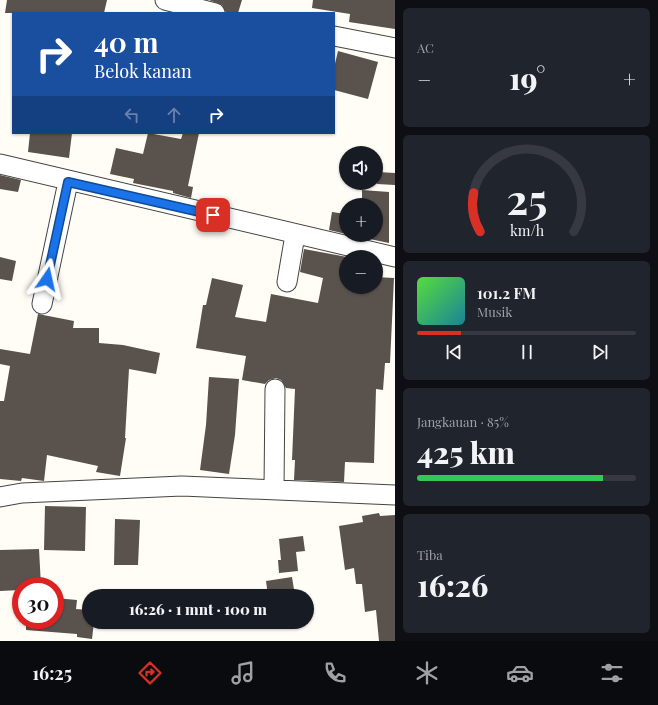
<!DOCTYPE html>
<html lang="id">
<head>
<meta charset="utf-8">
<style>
	body { margin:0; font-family:"Playfair Display",serif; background:#20242c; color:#f1f3f6; height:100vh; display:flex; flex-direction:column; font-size:15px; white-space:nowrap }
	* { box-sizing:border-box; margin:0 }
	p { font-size:13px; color:#9ea1a6 }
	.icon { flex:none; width:22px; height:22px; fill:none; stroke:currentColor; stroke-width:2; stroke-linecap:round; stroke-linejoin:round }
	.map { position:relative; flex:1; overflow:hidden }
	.details { display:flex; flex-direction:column; gap:8px; padding:8px; background:#0d0f14; width:263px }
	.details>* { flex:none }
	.guide { position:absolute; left:12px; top:12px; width:323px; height:122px; border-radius:0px; box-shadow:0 1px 3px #0004; background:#1a4fa0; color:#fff; overflow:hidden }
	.fabs { position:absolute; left:339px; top:146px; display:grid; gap:8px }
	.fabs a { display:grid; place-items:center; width:44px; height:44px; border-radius:50%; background:#171b24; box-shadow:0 1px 3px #0004; font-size:20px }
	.speed { position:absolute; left:12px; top:577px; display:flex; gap:8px; font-size:20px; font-weight:700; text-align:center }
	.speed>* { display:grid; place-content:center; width:52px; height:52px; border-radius:50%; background:#171b24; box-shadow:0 1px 3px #0004; line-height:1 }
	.speed .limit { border:6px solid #d22; background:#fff; color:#111 }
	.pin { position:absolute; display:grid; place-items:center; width:34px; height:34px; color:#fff; margin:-17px; border-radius:8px; box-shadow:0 2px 6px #0006 }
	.me { position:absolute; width:44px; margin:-22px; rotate:11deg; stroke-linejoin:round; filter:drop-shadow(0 0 3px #0008) }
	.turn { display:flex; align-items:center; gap:14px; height:84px; padding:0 16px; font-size:18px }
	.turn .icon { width:52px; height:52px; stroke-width:2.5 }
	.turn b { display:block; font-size:28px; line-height:34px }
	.lanes { display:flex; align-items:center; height:38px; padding:0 16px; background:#0003; justify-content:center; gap:20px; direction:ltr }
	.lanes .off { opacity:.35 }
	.big { font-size:30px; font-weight:800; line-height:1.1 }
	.details .tile { flex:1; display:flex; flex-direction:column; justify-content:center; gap:6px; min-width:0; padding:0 14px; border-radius:6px; background:#20242c }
	.details .dial { align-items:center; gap:0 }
	.dial svg { height:104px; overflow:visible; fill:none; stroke:#363941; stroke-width:7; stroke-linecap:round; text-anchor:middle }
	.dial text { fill:#f1f3f6; stroke:none }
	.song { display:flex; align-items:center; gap:12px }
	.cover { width:48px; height:48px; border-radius:6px; background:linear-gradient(135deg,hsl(110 70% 55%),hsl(190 70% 35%)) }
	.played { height:4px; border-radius:2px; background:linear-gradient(90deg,#d93025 20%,#363941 20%) }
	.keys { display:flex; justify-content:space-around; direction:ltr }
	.heat { display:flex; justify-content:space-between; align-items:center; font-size:22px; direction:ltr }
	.charge { height:6px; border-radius:3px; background:linear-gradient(90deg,#34c759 85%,#363941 0) }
	.trip { position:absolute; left:82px; top:589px; width:232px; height:40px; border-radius:20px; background:#171b24; box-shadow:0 1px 3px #0004; font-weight:800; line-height:40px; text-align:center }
	.dock { display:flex; height:64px; justify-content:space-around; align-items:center; background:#090b0e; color:#9ea1a6 }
	.dock .icon { width:28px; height:28px }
	.dock .selected { color:#d93025 }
	.dock b { font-size:18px; color:#f1f3f6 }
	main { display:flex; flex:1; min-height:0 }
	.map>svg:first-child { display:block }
	.building { fill:#5a524d }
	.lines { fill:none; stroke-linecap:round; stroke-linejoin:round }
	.street-casing { stroke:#444; stroke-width:21 }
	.street { stroke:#fff; stroke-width:19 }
	.route-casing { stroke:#114b97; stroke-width:10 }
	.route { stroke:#1a73e8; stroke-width:7 }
</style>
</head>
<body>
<main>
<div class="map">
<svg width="395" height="641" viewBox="0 0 395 641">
	<rect width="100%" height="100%" fill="#fffdf5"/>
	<!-- building -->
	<path class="building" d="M7 0H107L104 13H5Z
		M209 0H242L238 13H226L222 5Z
		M313 0H395V29L349 22 350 14 312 8Z
		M338 51 378 62 368 99 334 90V68Z
		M30 133H72L69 158 28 152Z
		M148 133 181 139 183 133H199L188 186 193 187 191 198 173 193V191L133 183 134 179 110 174 116 148 143 154Z
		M378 172 395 173V185L377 184Z
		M0 175 21 180 18 192 0 189Z
		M362 190 389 192V243L350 235H376V205H362Z
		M332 212 346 214V234L329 230Z
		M304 249 347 257 346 287H376V277L394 278 390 363H385L383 390 376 389 374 463 345 462 344 482 294 480 295 460H292L295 389 286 388 281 380 276 378 269 380 265 384 242 380 246 356 196 348 203 305H206L212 278 243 285 235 317 266 322 271 294 318 303 323 278 300 272Z
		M0 257 16 261 12 281 0 279Z
		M38 314 74 321 73 328H99V343L123 345 160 353 156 374 129 369 125 438H126L120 476 96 472 98 466 47 455 44 481 22 478 21 481 0 479V401H4L10 366 0 364V349L30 354Z
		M209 377 239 379 235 435 229 474 200 470 206 425Z
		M45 506 86 507 85 551 44 550Z
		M379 513 380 516 395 515V641H379L376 610 365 612 362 584H356L354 568 345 570 339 526 363 522 362 516Z
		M115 519 140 520 138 565H114Z
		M303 536 305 551 296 552 298 571 279 573 278 560H281L279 539Z
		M39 549 41 586H21V590L0 591V550Z
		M292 577 295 596H268L266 581Z
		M55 598 77 600 76 609 89 610V622H94L92 639 77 637V634L26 630V620H55Z"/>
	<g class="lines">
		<!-- street casing -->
		<g class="street-casing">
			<path id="street" d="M165 0 215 13
				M334 36 395 48
				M0 164 395 257
				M287 282 295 235
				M42 304 68 182
				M274 489 275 389
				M0 497 22 493 182 486 395 495"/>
		</g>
		<!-- street -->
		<use href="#street" class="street"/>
	</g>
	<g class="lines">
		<!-- route casing -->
		<g class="route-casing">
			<path id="route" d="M47 279 68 182 213 215"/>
		</g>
		<!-- route -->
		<use href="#route" class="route"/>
	</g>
</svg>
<div class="fabs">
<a><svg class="icon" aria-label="sound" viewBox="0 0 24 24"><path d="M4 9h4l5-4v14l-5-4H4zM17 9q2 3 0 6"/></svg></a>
<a>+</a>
<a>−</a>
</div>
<div class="speed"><div class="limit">30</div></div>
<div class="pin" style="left:213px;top:215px;background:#d93025"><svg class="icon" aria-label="arrive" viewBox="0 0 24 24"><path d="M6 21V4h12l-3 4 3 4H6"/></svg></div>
<svg class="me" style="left:47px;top:279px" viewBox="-20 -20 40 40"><path d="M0-17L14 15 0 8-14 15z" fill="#1a73e8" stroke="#fff" stroke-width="4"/></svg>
<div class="trip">16:26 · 1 mnt · 100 m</div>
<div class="guide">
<div class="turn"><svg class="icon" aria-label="right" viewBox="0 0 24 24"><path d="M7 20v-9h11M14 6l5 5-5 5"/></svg><div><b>40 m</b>Belok kanan</div></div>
<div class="lanes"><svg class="icon off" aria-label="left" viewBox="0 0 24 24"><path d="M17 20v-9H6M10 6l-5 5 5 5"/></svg><svg class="icon off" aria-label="ahead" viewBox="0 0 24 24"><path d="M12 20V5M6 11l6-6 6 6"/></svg><svg class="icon" aria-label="right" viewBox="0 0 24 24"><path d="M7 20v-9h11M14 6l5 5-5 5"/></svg></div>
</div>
</div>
<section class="details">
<div class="tile"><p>AC</p>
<div class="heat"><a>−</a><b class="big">19°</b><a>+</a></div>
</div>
<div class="tile dial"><svg viewBox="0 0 100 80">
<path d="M14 69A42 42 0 1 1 86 69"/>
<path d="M14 69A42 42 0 0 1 9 39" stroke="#d93025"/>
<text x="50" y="56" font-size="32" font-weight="700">25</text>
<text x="50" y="72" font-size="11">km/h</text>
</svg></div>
<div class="tile">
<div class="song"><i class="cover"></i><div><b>101.2 FM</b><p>Musik</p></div></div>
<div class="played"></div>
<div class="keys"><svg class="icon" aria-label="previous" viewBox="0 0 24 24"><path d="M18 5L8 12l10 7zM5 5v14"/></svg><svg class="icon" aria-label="pause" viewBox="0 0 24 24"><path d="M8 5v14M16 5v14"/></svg><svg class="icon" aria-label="next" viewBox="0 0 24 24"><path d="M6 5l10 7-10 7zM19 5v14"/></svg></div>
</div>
<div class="tile"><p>Jangkauan · 85%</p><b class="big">425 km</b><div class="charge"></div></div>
<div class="tile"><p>Tiba</p><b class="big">16:26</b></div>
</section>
</main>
<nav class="dock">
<b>16:25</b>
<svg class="icon selected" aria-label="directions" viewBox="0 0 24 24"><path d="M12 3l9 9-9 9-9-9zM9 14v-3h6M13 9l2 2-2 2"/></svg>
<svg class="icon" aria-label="music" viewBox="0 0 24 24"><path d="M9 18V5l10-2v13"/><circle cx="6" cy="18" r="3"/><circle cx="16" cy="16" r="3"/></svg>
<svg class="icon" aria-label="phone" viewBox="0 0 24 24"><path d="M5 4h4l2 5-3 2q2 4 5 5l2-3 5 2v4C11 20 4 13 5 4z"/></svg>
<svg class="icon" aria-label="climate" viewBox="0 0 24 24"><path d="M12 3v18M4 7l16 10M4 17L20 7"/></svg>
<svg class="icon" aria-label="car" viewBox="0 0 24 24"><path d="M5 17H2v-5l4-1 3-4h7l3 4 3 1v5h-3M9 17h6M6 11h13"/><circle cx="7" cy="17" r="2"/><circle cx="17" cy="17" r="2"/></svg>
<svg class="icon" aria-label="filters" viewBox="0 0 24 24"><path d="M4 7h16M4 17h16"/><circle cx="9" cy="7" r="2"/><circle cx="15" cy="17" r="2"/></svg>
</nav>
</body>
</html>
